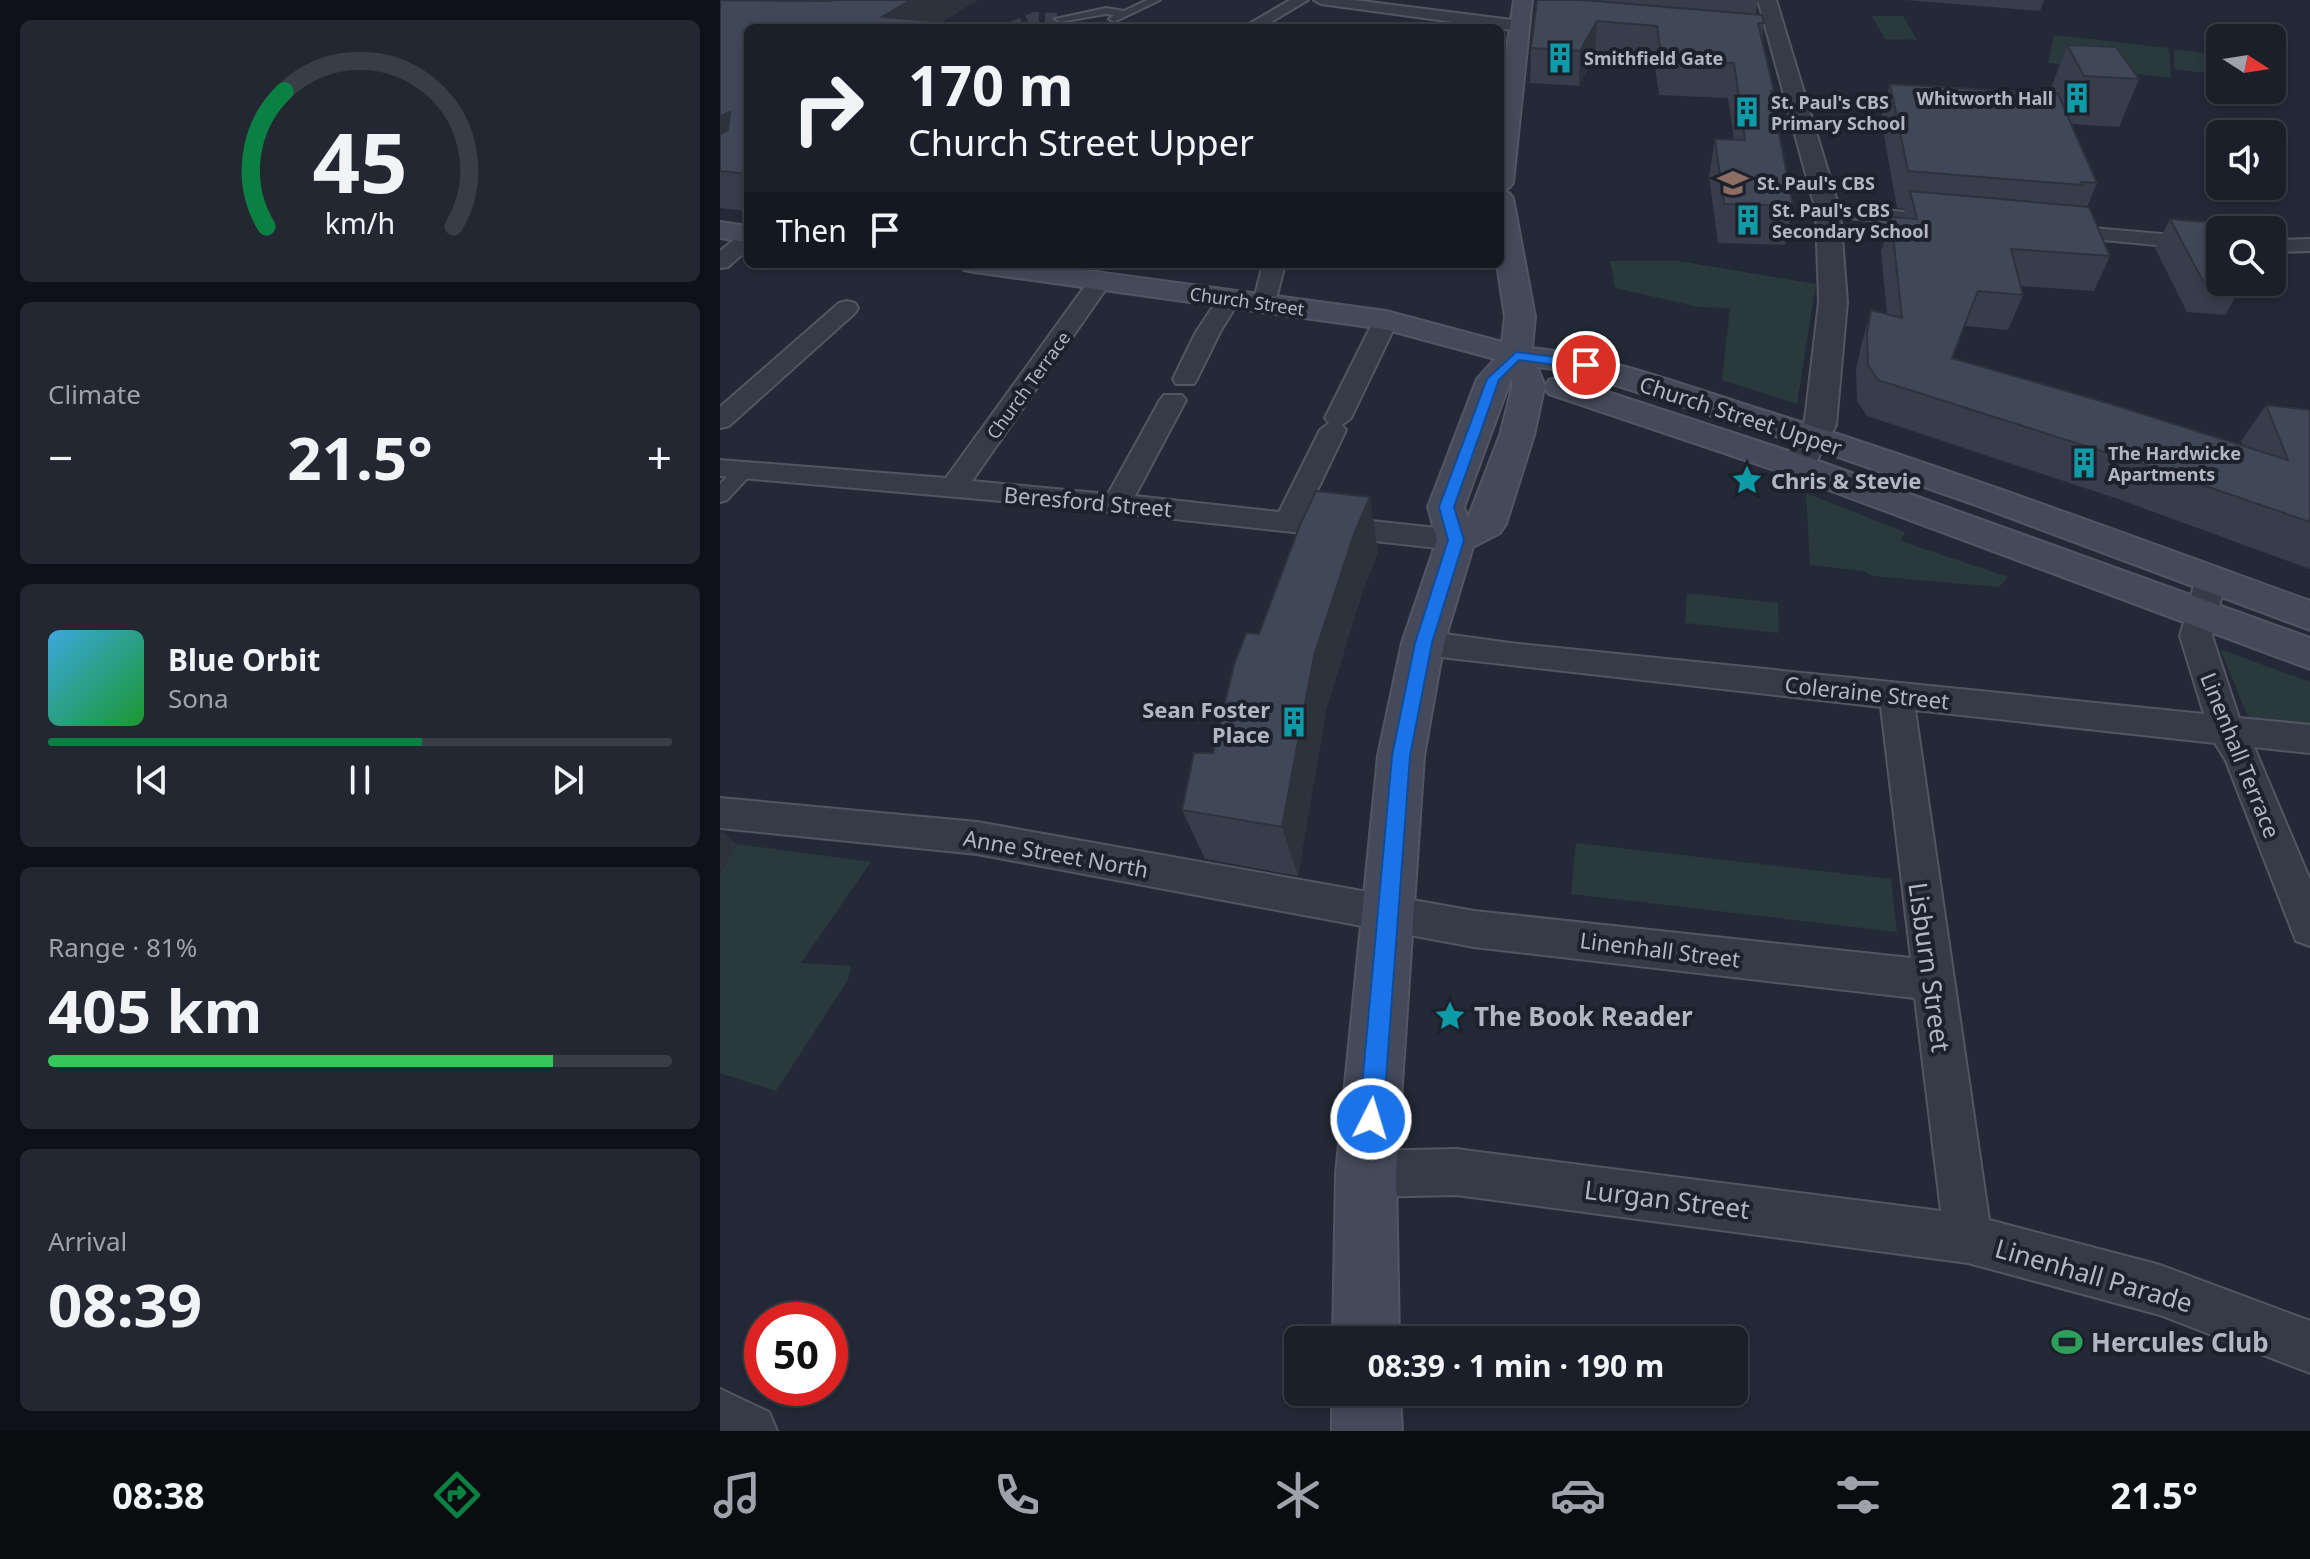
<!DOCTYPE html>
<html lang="en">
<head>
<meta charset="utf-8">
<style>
	body { margin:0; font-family:"Noto Sans",sans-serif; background:#232731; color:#f1f3f6; height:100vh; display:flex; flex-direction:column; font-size:30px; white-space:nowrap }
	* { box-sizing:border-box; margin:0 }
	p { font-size:26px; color:#9fa2a8 }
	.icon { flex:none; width:44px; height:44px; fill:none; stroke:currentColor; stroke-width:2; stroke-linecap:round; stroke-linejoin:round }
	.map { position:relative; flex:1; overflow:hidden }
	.side { display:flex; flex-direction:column; gap:20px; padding:20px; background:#0e1117; width:720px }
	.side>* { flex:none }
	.banner { position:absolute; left:24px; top:24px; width:760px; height:244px; border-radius:12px; box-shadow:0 4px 12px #0003,0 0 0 2px #383d46; background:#1a1f29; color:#f1f3f6; overflow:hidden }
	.needle { width:52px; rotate:102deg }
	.tools { position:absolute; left:1486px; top:24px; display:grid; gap:16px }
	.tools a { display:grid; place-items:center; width:80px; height:80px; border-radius:12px; background:#1a1f29; box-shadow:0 4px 12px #0003,0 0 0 2px #383d46; font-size:40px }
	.speed { position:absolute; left:24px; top:1302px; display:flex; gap:16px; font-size:40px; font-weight:700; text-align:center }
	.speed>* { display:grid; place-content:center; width:104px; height:104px; border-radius:50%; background:#1a1f29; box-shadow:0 4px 12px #0003,0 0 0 2px #383d46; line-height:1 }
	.speed .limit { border:12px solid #d22; background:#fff; color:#111 }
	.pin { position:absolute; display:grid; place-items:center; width:68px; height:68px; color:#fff; margin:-34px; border:4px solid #fff; border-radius:50%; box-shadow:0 2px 8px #0007 }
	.me { position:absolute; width:88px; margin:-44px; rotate:5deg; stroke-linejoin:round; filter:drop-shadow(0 0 6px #0008) }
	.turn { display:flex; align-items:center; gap:28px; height:168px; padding:0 32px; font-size:36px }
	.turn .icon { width:104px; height:104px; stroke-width:2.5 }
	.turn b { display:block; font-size:56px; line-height:68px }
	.then { display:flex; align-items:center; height:76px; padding:0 32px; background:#0003; gap:16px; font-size:30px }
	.big { font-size:60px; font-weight:700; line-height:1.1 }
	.side .widget { flex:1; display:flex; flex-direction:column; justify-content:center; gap:12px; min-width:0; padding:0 28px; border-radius:12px; background:#232731 }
	.side .dial { align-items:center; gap:0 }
	.dial svg { height:208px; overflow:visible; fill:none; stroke:#383d46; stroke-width:7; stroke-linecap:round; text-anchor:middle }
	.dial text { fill:#f1f3f6; stroke:none }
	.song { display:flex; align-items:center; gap:24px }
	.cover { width:96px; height:96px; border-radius:12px; background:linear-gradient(135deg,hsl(200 70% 55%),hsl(130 70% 35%)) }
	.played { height:8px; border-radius:4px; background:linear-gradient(90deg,#0b8043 60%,#383d46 60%) }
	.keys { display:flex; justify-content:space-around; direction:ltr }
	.heat { display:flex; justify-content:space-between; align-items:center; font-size:44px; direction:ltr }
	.charge { height:12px; border-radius:6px; background:linear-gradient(90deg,#34c759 81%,#383d46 0) }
	.trip { position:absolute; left:564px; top:1326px; width:464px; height:80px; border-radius:12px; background:#1a1f29; box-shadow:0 4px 12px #0003,0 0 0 2px #383d46; font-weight:700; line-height:80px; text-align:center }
	.menu { display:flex; height:128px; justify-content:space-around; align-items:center; background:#0a0c10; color:#9fa2a8 }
	.menu .icon { width:56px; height:56px }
	.menu .active { color:#0b8043 }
	.menu b { font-size:36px; color:#f1f3f6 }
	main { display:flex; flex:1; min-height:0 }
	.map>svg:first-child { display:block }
	.green { fill:#29393c }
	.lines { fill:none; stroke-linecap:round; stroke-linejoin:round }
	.pedestrian-tunnel { stroke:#383e4c; stroke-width:12; stroke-dasharray:12 6; stroke-linecap:butt }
	.pedestrian-casing { stroke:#525663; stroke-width:4 }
	.minor-casing { stroke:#525663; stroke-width:4 }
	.tertiary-casing { stroke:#525663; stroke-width:4 }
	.secondary-casing { stroke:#525663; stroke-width:4 }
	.pedestrian { fill:#373b48; fill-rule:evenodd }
	.minor { fill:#373b48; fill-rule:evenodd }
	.tertiary { fill:#373b48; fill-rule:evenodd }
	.secondary { fill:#454a5a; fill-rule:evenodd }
	.wall { fill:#373d4b }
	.shaded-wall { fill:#2d323d }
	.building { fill:#404757; stroke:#2d323d; stroke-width:2 }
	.route { fill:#1a73e8; stroke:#114b97; stroke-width:2 }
	.labels { text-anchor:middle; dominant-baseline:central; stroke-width:8; stroke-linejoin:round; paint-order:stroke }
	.far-poi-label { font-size:18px; font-weight:bold; fill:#b2b6c4; stroke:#1c212c; text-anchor:start }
	.far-street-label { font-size:18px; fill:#b2b6c4; stroke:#1c212c }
	.street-label { font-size:22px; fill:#b2b6c4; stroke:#1c212c }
	.poi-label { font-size:22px; font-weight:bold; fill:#b2b6c4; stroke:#1c212c; text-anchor:start }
	.near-street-label { font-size:26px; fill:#b2b6c4; stroke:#1c212c }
	.near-poi-label { font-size:26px; font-weight:bold; fill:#b2b6c4; stroke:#1c212c; text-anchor:start }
</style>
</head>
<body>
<main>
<section class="side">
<div class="widget dial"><svg viewBox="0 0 100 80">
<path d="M14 69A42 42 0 1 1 86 69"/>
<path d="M14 69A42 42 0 0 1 21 17" stroke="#0b8043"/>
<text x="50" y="56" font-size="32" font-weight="700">45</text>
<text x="50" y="72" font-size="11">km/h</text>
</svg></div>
<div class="widget"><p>Climate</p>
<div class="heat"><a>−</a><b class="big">21.5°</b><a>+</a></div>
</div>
<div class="widget">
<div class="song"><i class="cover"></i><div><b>Blue Orbit</b><p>Sona</p></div></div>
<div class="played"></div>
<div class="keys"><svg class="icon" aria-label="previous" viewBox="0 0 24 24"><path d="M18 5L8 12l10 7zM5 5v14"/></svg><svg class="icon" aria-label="pause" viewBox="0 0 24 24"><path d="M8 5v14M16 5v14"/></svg><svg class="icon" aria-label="next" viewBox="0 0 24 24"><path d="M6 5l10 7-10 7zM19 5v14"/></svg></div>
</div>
<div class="widget"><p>Range · 81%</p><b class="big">405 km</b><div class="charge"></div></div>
<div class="widget"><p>Arrival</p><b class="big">08:39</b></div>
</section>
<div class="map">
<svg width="1590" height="1431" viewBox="0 0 1590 1431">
	<rect width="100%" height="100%" fill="#232937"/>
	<!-- green -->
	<path class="green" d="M1152 16H1183L1197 40 1165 39Z
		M1334 35 1449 48 1451 78 1328 63Z
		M1454 49 1500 55V75L1454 69Z
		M890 261H959L1096 284 1077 404 1002 380 1010 308 979 307 895 288Z
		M1086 493 1185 532 1181 541 1288 577 1279 587 1152 576 1144 571 1090 565Z
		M967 593 1058 603 1059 633 965 623Z
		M1500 649 1590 682V729L1537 723 1529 719Z
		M856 843 1171 879 1177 932 851 894Z
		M17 844 151 862 81 963 131 966 128 980 56 1091 0 1073V874Z"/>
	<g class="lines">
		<!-- pedestrian-tunnel -->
		<path class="pedestrian-tunnel" d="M291 28 315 18 340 19"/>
		<!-- pedestrian casing -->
		<g class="pedestrian-casing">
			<path id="pedestrian" d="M427 0H440L394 22 389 19 394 15 386 14 340 22 335 19 386 8 404 11Z
				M25 464 35 470 7 500 0 502V484L18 466Z"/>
		</g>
		<!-- minor casing -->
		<g class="minor-casing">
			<path id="minor" d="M570 0H588L541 28H522Z
				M594 0H634L800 21 808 26 800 31 601 4Z
				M1108 205 1229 216 1239 222 1229 228 1101 215 1098 211 1101 207Z
				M1337 225 1500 239V251L1330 235 1327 231Z
				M28 232V249L8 267 0 268V251L21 234Z
				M1590 239V251L1552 252V240Z
				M543 264H565L555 303 552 308H536L533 303Z
				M381 273 392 280 252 481 388 494 440 400 444 395H462L466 400 415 496 559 512 600 430 609 423 605 418 654 320 658 315H674L678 320 631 418 622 425 626 430 586 514 736 530 746 533 751 540 746 547 736 550 327 505 0 476V460L226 478 373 275Z
				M510 291 518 293 521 298 500 332 477 379 474 384H456L453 379 476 332 502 293Z
				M127 301 135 303 138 308 135 313 9 426 0 428V407L119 303Z
				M1491 568 1502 571 1506 578 1492 636 1519 718 1590 725V753L1534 747 1590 880V946L1576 941 1506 761 1495 743 1195 710 1269 1220 1440 1265 1590 1321V1373L1440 1315 1248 1263 736 1195 646 1197 630 1190 623 1174 630 1158 646 1151 736 1149 1221 1211 1195 998 754 947 257 854 0 828V798L257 822 754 911 1191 958 1161 707 703 655 692 651 687 643 692 635 703 631 790 643 1484 714 1460 636 1476 578 1480 571Z
				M0 1389 49 1412 57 1431H0Z"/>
		</g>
		<!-- tertiary casing -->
		<g class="tertiary-casing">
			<path id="tertiary" d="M1038 0H1056L1120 211 1127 302 1116 425 1090 473 1078 476 1066 473 1061 466 1084 425 1086 412 1099 302 1096 211Z"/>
		</g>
		<!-- secondary casing -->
		<g class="secondary-casing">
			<path id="secondary" d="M794 0H812L793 183 789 188 781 190 789 193 793 198 815 317 812 348C894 357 973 389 1052 413 1233 470 1411 536 1590 601V630L1253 504 1081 444 851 371 817 367 825 386 829 380 840 377 851 380 1090 458 1590 638V669L1066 474 829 394 824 388 814 435 786 524 780 533 753 547 724 643 704 756 676 1174 679 1340H613L616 1174 658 756 682 643 717 540 708 507 757 379 775 359 664 329 254 272 244 270 240 264H317L666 311 782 342 785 317 777 264H780V95ZM791 379 793 384 780 435 748 518 744 507Z
				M0 222 28 226V242L0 238Z
				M612 1392H680L682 1431H612Z"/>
		</g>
		<!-- pedestrian -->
		<use href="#pedestrian" class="pedestrian"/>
		<!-- minor -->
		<use href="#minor" class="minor"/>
		<!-- tertiary -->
		<use href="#tertiary" class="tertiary"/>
		<!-- secondary -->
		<use href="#secondary" class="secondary"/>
	</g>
	<!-- wall -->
	<path class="wall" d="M0 0 110 1 113 0H257L219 24 28 28V211L0 208Z
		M817 0H1038L1036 14 1044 23 1042 40 1054 91 1052 98 1073 206 1065 245 998 243 989 176 995 139H1014L1008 98 939 95 934 59 875 54 859 86 810 83 811 48Z
		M1185 0H1324L1320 11Z
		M1347 45 1419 79 1399 127 1351 124 1377 183 1367 207 1390 256 1374 291 1300 286 1303 295 1288 330 1245 326 1232 358 1523 446 1521 441 1546 405 1590 410V569L1398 499 1147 416 1137 401 1136 370 1141 346 1151 310 1167 314 1161 252 1171 217 1183 218 1185 209 1177 208 1161 118 1170 84 1331 93 1330 91Z
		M1450 219 1523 284 1505 315 1467 312 1435 248Z
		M658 553 643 590 606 710 578 876 485 859 462 810 493 753 539 634Z"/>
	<!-- shaded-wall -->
	<path class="shaded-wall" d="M191 0H257L213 28 162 17Z
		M877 21 875 54 859 86 860 51Z
		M10 112 28 145 0 164V116Z
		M650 497 658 553 643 590 606 710 578 876 562 827 594 656 634 534Z
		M0 829 17 844 0 874Z"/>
	<!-- building -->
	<path class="building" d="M0 0 110 1 113 0H191L162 17 212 21 226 28H28V174L0 171V134L8 130 10 112 0 116Z
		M817 0H862L1042 15 1044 23H1038L1054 91H1051L1073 206 1004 204 995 139 1025 140 1014 63 942 61 937 26 877 21 860 51 811 48Z
		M1347 45 1396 47 1419 79 1364 76Z
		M1170 84 1338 94 1377 183 1361 182 1362 185 1188 171Z
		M1190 191 1369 207 1390 256 1291 249 1303 295 1258 291 1232 358 1391 404 1568 460 1546 405 1590 410V522L1419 463 1158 380 1148 365 1147 334 1151 310 1182 318 1171 217 1197 219Z
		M1450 219 1487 222 1500 245V282H1522L1523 284 1483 281Z
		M596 491 650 497 634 534 594 656 562 827 462 810 474 753H493L514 665 526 633 539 634 580 525Z"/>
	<!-- route -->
	<path class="route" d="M796 352 866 361 872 365 866 369 799 360 779 380 734 507 744 540 712 643 690 756 663 1119 660 1128 651 1131 643 1128 639 1119 672 756 695 643 728 540 719 507 767 379Z"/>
	<!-- icons -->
	<defs>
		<g id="building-bare" transform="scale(2.4)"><path d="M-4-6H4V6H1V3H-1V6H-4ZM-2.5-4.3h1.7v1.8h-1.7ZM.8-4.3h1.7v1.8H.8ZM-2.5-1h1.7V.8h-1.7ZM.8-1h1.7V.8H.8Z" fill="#0f9aa8" stroke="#1c212c" stroke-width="2.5" paint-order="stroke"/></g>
		<g id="school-bare" transform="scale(2.4)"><path d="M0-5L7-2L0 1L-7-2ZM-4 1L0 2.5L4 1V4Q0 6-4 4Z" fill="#8d6e63" stroke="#1c212c" stroke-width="2.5" paint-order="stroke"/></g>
		<g id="sight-bare" transform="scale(2.4)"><path d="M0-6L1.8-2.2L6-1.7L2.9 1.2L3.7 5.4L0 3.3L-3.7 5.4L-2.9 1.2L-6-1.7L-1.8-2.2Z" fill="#0f9aa8" stroke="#1c212c" stroke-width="2.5" paint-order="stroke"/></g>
		<g id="stadium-bare" transform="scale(2.4)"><path d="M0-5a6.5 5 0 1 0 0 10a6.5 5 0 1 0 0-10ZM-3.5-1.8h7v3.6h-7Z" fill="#2e9e5b" stroke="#1c212c" stroke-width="2.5" paint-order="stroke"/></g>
	</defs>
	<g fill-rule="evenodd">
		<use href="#building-bare" x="840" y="58"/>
		<use href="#building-bare" x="1357" y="98"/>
		<use href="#building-bare" x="1027" y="112"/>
		<use href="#school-bare" x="1013" y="183"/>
		<use href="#building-bare" x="1028" y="220"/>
		<use href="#building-bare" x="1364" y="463"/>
		<use href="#sight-bare" x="1027" y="480"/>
		<use href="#building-bare" x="574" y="722"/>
		<use href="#sight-bare" x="730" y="1016"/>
		<use href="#stadium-bare" x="1347" y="1342"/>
	</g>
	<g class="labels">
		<!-- far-poi labels -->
		<g class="far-poi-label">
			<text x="864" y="58">Smithfield Gate</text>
			<text x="1333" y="98" text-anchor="end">Whitworth Hall</text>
			<text x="1051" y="102">St. Paul's CBS<tspan x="1051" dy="21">Primary School</tspan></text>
			<text x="1037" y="183">St. Paul's CBS</text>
			<text x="1052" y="210">St. Paul's CBS<tspan x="1052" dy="21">Secondary School</tspan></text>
			<text x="1388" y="453">The Hardwicke<tspan x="1388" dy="21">Apartments</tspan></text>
		</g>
		<!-- far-street labels -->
		<g class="far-street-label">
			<text transform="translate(527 301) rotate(8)">Church Street</text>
			<text transform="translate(308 385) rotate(-54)">Church Terrace</text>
		</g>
		<!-- street labels -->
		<g class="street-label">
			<text transform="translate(1021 415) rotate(18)">Church Street Upper</text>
			<text transform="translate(368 501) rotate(5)">Beresford Street</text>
			<text transform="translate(1147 692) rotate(6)">Coleraine Street</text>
			<text transform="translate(1521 755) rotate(68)">Linenhall Terrace</text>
			<text transform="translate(336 853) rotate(10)">Anne Street North</text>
			<text transform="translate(940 949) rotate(7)">Linenhall Street</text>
		</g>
		<!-- poi labels -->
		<g class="poi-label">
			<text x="1051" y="480">Chris &amp; Stevie</text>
			<text x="550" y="709" text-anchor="end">Sean Foster<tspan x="550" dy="25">Place</tspan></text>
		</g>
		<!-- near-street labels -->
		<g class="near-street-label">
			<text transform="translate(1210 967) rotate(82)">Lisburn Street</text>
			<text transform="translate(947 1199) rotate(7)">Lurgan Street</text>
			<text transform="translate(1374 1275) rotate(16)">Linenhall Parade</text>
		</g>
		<!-- near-poi labels -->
		<g class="near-poi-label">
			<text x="754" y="1016">The Book Reader</text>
			<text x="1371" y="1342">Hercules Club</text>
		</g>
	</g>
</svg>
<div class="tools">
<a><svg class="needle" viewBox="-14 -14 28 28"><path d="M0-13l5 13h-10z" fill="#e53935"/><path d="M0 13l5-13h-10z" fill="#9fa2a8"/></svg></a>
<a><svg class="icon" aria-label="sound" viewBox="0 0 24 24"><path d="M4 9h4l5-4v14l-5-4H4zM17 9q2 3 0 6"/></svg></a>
<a><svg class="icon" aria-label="search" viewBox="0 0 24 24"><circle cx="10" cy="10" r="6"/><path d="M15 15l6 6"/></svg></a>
</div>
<div class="speed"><div class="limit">50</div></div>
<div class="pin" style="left:866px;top:365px;background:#d93025"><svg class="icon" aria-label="arrive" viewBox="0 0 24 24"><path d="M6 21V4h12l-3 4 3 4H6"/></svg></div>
<svg class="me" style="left:651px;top:1119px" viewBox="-20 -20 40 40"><circle r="17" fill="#1a73e8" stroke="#fff" stroke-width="3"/><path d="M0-11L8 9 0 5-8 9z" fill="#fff"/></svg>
<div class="trip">08:39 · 1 min · 190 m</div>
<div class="banner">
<div class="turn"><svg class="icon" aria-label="right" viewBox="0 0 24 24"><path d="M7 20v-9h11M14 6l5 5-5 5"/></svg><div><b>170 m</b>Church Street Upper</div></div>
<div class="then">Then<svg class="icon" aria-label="arrive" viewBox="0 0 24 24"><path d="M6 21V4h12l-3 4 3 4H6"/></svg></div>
</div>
</div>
</main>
<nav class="menu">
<b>08:38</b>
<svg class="icon active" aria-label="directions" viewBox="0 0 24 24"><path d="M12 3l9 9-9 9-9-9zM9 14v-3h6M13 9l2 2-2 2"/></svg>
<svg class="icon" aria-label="music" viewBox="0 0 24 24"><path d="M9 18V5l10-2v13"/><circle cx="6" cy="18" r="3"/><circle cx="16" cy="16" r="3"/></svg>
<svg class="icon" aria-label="phone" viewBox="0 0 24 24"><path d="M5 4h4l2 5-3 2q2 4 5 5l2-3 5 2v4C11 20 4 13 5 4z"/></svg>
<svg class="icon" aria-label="climate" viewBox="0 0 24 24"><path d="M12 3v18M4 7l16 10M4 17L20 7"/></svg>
<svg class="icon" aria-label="car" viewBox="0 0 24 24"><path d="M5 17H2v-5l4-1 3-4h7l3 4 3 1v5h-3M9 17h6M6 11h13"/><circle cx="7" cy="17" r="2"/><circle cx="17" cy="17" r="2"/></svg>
<svg class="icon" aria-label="filters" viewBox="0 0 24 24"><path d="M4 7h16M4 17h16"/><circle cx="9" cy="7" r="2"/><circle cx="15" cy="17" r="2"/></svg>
<b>21.5°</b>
</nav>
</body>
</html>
